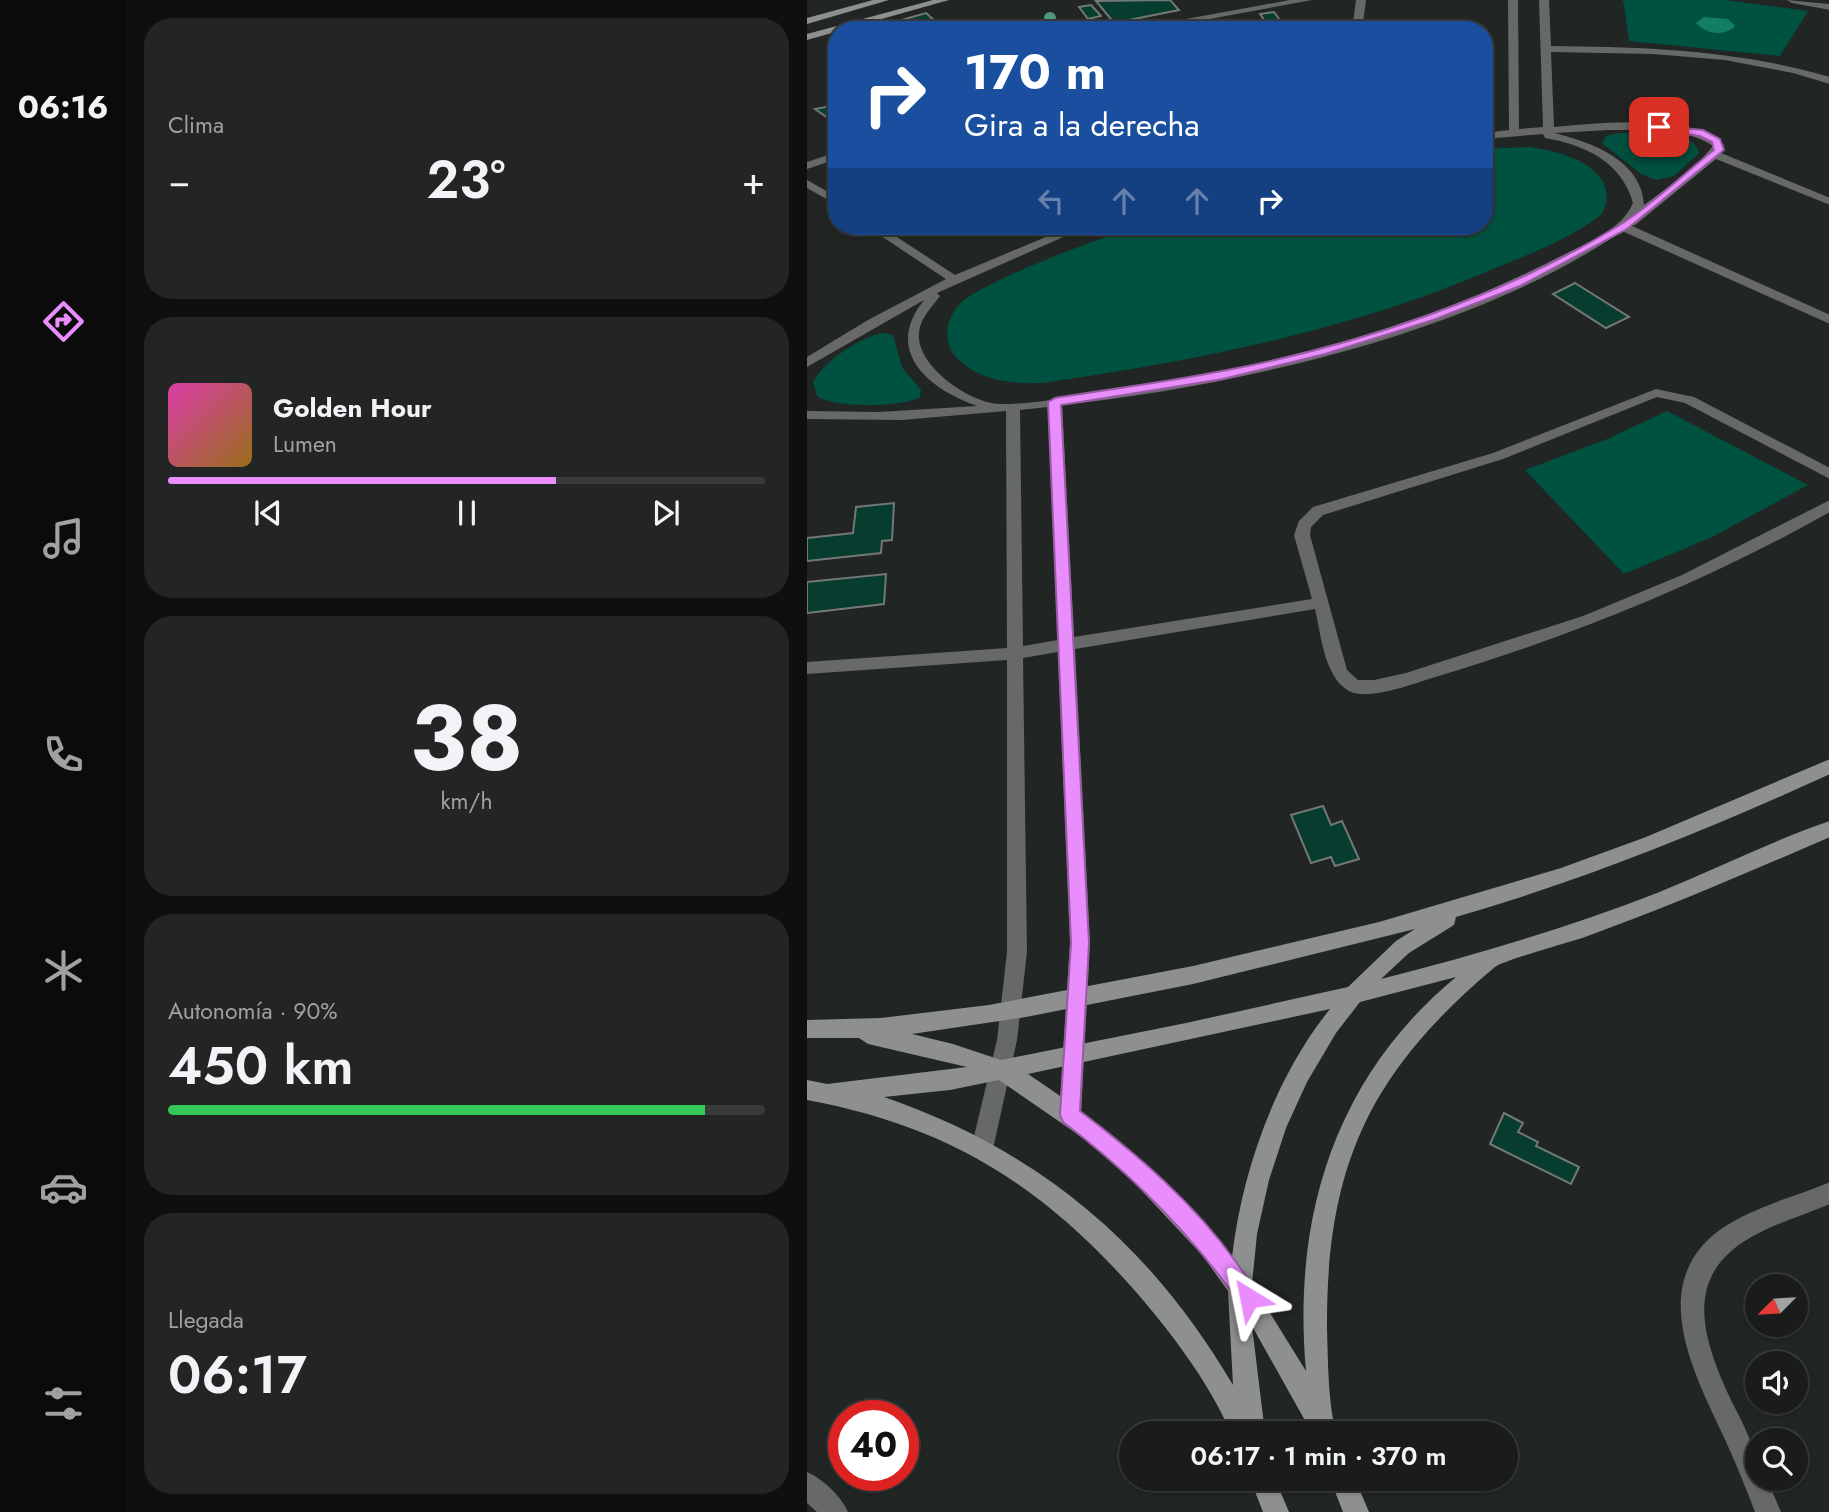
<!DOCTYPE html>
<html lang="es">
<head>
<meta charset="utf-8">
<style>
	body { margin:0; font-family:Jost,sans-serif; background:#222523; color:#f1f3f6; height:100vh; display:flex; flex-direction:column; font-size:26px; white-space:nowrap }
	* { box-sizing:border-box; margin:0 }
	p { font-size:23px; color:#9fa1a2 }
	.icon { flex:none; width:38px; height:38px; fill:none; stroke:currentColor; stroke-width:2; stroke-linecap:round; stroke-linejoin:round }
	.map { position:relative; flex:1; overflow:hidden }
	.panel { display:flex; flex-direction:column; gap:18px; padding:18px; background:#0e0f0e; width:681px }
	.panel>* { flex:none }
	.top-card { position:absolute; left:21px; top:21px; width:665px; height:214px; border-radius:28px; box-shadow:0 2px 5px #0004,0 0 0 2px #373a39; background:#1a4fa0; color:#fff; overflow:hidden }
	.needle { width:46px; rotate:246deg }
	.fabs { position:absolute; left:938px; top:1274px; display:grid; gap:14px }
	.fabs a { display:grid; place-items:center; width:63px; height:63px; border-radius:50%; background:#191c1a; box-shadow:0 2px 5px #0004,0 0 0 2px #373a39; font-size:35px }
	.speed { position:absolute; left:21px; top:1400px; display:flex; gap:14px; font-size:35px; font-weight:700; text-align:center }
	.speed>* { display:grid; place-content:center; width:91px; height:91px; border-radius:50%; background:#191c1a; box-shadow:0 2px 5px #0004,0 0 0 2px #373a39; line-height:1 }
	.speed .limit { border:10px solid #d22; background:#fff; color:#111 }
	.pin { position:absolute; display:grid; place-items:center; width:60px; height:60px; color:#fff; margin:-30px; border-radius:14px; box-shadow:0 4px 10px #0006 }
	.me { position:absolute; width:77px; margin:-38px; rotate:325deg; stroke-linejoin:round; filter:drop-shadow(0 0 5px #0008) }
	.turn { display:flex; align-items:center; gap:24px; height:147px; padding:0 21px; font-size:32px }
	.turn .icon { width:91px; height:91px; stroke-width:2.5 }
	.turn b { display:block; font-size:49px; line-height:60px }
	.lanes { display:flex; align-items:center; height:66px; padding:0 21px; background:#0003; justify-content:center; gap:35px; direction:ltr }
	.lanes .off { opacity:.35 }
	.big { font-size:52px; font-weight:600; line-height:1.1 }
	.panel .card { flex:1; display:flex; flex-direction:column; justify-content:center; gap:10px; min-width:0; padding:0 24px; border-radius:28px; background:#222523 }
	.panel .dial { align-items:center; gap:0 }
	.dial b { font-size:91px; line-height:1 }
	.song { display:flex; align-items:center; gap:21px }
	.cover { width:84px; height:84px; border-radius:10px; background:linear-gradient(135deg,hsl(320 70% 55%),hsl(40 70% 35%)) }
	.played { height:7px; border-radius:4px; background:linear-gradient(90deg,#ea8dfc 65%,#373a39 65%) }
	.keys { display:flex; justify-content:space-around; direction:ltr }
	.heat { display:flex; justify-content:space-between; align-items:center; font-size:38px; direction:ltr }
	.charge { height:10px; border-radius:5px; background:linear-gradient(90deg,#34c759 90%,#373a39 0) }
	.trip { position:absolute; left:312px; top:1421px; width:399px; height:70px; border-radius:35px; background:#191c1a; box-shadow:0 2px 5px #0004,0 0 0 2px #373a39; font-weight:600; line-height:70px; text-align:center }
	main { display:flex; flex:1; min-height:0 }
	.tabs { display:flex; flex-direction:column; width:126px; justify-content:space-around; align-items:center; background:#0a0b0a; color:#9fa1a2 }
	.tabs .icon { width:49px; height:49px }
	.tabs .active { color:#ea8dfc }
	.tabs b { font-size:32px; color:#f1f3f6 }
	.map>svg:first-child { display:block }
	.green { fill:#005240 }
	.water { fill:#127e64 }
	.building { fill:#063d2f; stroke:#737775; stroke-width:2 }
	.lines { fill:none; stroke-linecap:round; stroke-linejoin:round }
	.street { fill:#676968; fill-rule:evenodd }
	.secondary { fill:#8d908f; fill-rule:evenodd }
	.tree { fill:#4e9781 }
	.route { fill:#ea8dfc; stroke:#985ca4; stroke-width:2 }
</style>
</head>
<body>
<main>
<nav class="tabs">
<b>06:16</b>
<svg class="icon active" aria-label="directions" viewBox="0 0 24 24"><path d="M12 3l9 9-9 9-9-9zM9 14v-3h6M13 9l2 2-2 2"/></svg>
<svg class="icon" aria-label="music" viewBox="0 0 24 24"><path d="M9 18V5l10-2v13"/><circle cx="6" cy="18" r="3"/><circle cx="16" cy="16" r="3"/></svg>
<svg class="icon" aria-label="phone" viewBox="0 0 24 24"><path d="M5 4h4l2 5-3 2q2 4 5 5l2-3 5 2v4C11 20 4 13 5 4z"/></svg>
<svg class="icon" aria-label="climate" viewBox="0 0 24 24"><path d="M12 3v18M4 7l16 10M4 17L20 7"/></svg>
<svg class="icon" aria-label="car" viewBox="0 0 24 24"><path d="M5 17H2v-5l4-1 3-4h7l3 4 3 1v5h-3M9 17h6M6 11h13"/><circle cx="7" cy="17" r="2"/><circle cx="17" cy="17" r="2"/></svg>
<svg class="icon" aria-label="filters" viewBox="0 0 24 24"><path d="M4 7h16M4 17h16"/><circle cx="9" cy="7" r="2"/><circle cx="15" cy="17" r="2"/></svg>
</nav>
<section class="panel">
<div class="card"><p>Clima</p>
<div class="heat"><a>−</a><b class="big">23°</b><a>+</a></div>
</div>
<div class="card">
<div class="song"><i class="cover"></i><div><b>Golden Hour</b><p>Lumen</p></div></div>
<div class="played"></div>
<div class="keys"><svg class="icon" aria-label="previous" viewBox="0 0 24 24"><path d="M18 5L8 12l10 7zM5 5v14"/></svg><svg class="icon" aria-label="pause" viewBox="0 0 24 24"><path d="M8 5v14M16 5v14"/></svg><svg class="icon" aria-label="next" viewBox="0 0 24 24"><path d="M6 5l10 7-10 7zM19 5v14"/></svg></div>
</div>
<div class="card dial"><b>38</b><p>km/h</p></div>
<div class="card"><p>Autonomía · 90%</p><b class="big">450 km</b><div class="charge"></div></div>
<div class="card"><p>Llegada</p><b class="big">06:17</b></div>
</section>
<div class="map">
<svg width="1023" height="1512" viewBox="0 0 1023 1512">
	<rect width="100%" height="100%" fill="#212523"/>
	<!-- green -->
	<path class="green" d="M816 0H918L1001 11 973 56 822 41Z
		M812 133C834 133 885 125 892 153L867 176 849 180 834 174 795 143 799 136Z
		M721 147C755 151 817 168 795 214 765 238 727 252 691 267 546 330 390 361 235 383 205 384 172 381 150 358 134 342 139 316 155 302 180 280 302 233 337 226 366 220 407 226 438 226 518 226 597 226 677 226V149Z
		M77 333 86 335 95 367 114 390 113 397C95 408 27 408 10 396L6 382C17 361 54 336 77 333Z
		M860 411 1001 485 905 537 817 574 718 470 798 440Z"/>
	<!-- water -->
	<path class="water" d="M897 17 921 19 928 26C918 37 898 34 889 23Z"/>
	<!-- building -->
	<path class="building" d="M363 0 372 10 307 23 289 1Z
		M284 5 294 16 281 19 272 7Z
		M467 12 480 30H455L449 22 458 21 453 14Z
		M119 13 138 30H111L98 19Z
		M98 19 111 30H77L73 26Z
		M574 22 586 23V26L628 30H573Z
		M30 105V124L8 109Z
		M768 283 822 317 799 328 746 294Z
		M87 503 85 540 75 541 74 553 0 561V538L46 533 49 507Z
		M79 574 77 604 0 613V582Z
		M516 806 524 825 535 821 552 859 528 866 524 857 504 863 484 815Z
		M697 1113 716 1123 711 1132 731 1142 729 1146 772 1167 764 1184 683 1144Z"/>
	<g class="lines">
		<!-- street -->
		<path class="street" d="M483 0H505L343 30H319Z
			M549 0H559L555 30H545Z
			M701 0H711L712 129 736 127 732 0H742L744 46C838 47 931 50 1023 77V84L986 73 918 60 846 54 744 52 747 127C791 123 885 113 917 145L914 153 1023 198V205L909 159 828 225H823L1023 315V324L815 231C669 332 431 386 255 405L267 637 505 599 487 535 492 521 506 507 686 453 849 389 887 397 1023 468V479L878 403 850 397 696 459 516 515 504 527 503 535 540 670 551 680H567L599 673 776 616 875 575 1023 500V512C899 582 770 634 635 675 613 681 563 702 542 691 517 677 514 634 508 609L268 649 283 943 274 1115 271 1122 263 1125 255 1122 252 1115 263 943 251 652 216 658 220 952 210 1040 186 1149 183 1156 175 1160 167 1156 164 1149 190 1040 200 952V660L0 674V662L200 648 199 411 95 420 0 419V411L72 412 170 406C121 389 76 351 117 300L0 367V357L61 320 139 279 59 226H73L148 275 265 226H281L130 293 133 296C125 307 114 317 112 332 108 366 163 403 192 404 226 405 278 394 313 389 466 366 618 327 756 255 781 243 815 229 826 203 815 162 778 145 738 138L736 134 677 139V133L702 130ZM802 130C836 130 876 126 906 146L886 169 837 205C835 160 784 142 747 133ZM241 407 251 640 216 646 213 410Z
			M980 0 1023 4V10L985 3Z
			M30 152V159L0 169V162Z
			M0 180 30 197V205L0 188Z
			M1023 1182V1204C999 1214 975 1221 952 1233 875 1271 893 1333 923 1398 937 1426 950 1447 950 1479H960L974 1512H948C938 1485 927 1459 915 1433 885 1369 840 1282 914 1229 946 1207 987 1197 1023 1182Z
			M0 1472C16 1479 34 1496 41 1512H10L0 1503Z"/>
		<!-- secondary -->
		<path class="secondary" d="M66 0H82L0 24V18Z
			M126 0H142L0 40V34Z
			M1023 759V774C901 830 777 880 649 917L647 925 602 953 574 979C668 955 760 928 850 893 907 870 964 841 1023 821V837C942 872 861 907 778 937 763 942 695 961 688 967 563 1072 519 1165 520 1329 521 1357 521 1410 530 1433H505L445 1326 458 1433H424C401 1381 366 1335 329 1292 235 1185 141 1126 0 1100V1080L20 1084 160 1067 61 1044 52 1038H0V1020L74 1018 182 1005 386 966 572 922 754 868 839 837ZM608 929 589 941 541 987 379 1023 194 1060 146 1044 105 1034 219 1017 386 984ZM649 977C528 1077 485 1217 499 1371L445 1284 450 1234 462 1180 479 1128 500 1082 529 1033 553 1002ZM523 1009C468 1077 435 1171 425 1257 369 1183 298 1125 221 1074ZM192 1080 282 1142 323 1178 396 1256 421 1291 426 1385C342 1243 233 1151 77 1097L143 1090Z
			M443 1479H468L482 1512H456Z
			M523 1479H548L562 1512H536Z"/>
	</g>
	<!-- trees -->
	<circle class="tree" cx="243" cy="18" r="6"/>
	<!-- route -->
	<path class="route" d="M848 125 896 130 913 139 917 150 820 229 713 286 626 320 518 354 416 379 254 405 282 943 273 1111C331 1155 387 1203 429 1262 437 1274 447 1285 453 1298L450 1306 442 1309 435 1306C384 1234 326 1175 256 1122L253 1115 264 943 241 402 248 398C303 389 360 382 415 371 549 346 695 297 811 226 845 205 876 174 907 150L905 142 893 136 852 130Z"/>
</svg>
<div class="fabs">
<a><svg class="needle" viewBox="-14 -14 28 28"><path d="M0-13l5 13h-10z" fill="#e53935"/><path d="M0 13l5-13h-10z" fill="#9fa1a2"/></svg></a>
<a><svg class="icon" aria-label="sound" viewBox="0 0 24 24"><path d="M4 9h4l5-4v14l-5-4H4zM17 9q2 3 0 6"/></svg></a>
<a><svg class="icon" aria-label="search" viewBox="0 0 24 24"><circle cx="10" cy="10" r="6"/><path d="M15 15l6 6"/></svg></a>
</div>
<div class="speed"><div class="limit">40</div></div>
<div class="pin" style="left:852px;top:127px;background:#d93025"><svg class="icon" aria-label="arrive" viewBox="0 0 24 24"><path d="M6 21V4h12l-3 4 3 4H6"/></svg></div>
<svg class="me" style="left:442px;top:1298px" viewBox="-20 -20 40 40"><path d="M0-17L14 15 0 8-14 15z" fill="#ea8dfc" stroke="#fff" stroke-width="4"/></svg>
<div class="trip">06:17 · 1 min · 370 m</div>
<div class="top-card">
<div class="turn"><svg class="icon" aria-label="right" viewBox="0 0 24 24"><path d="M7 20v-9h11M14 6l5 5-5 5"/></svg><div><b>170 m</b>Gira a la derecha</div></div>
<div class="lanes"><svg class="icon off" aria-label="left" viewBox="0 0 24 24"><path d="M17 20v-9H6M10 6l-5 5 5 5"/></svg><svg class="icon off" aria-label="ahead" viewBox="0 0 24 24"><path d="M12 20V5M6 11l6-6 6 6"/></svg><svg class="icon off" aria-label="ahead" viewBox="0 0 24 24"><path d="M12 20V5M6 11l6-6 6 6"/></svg><svg class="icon" aria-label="right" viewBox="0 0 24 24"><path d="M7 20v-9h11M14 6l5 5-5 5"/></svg></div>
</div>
</div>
</main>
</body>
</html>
